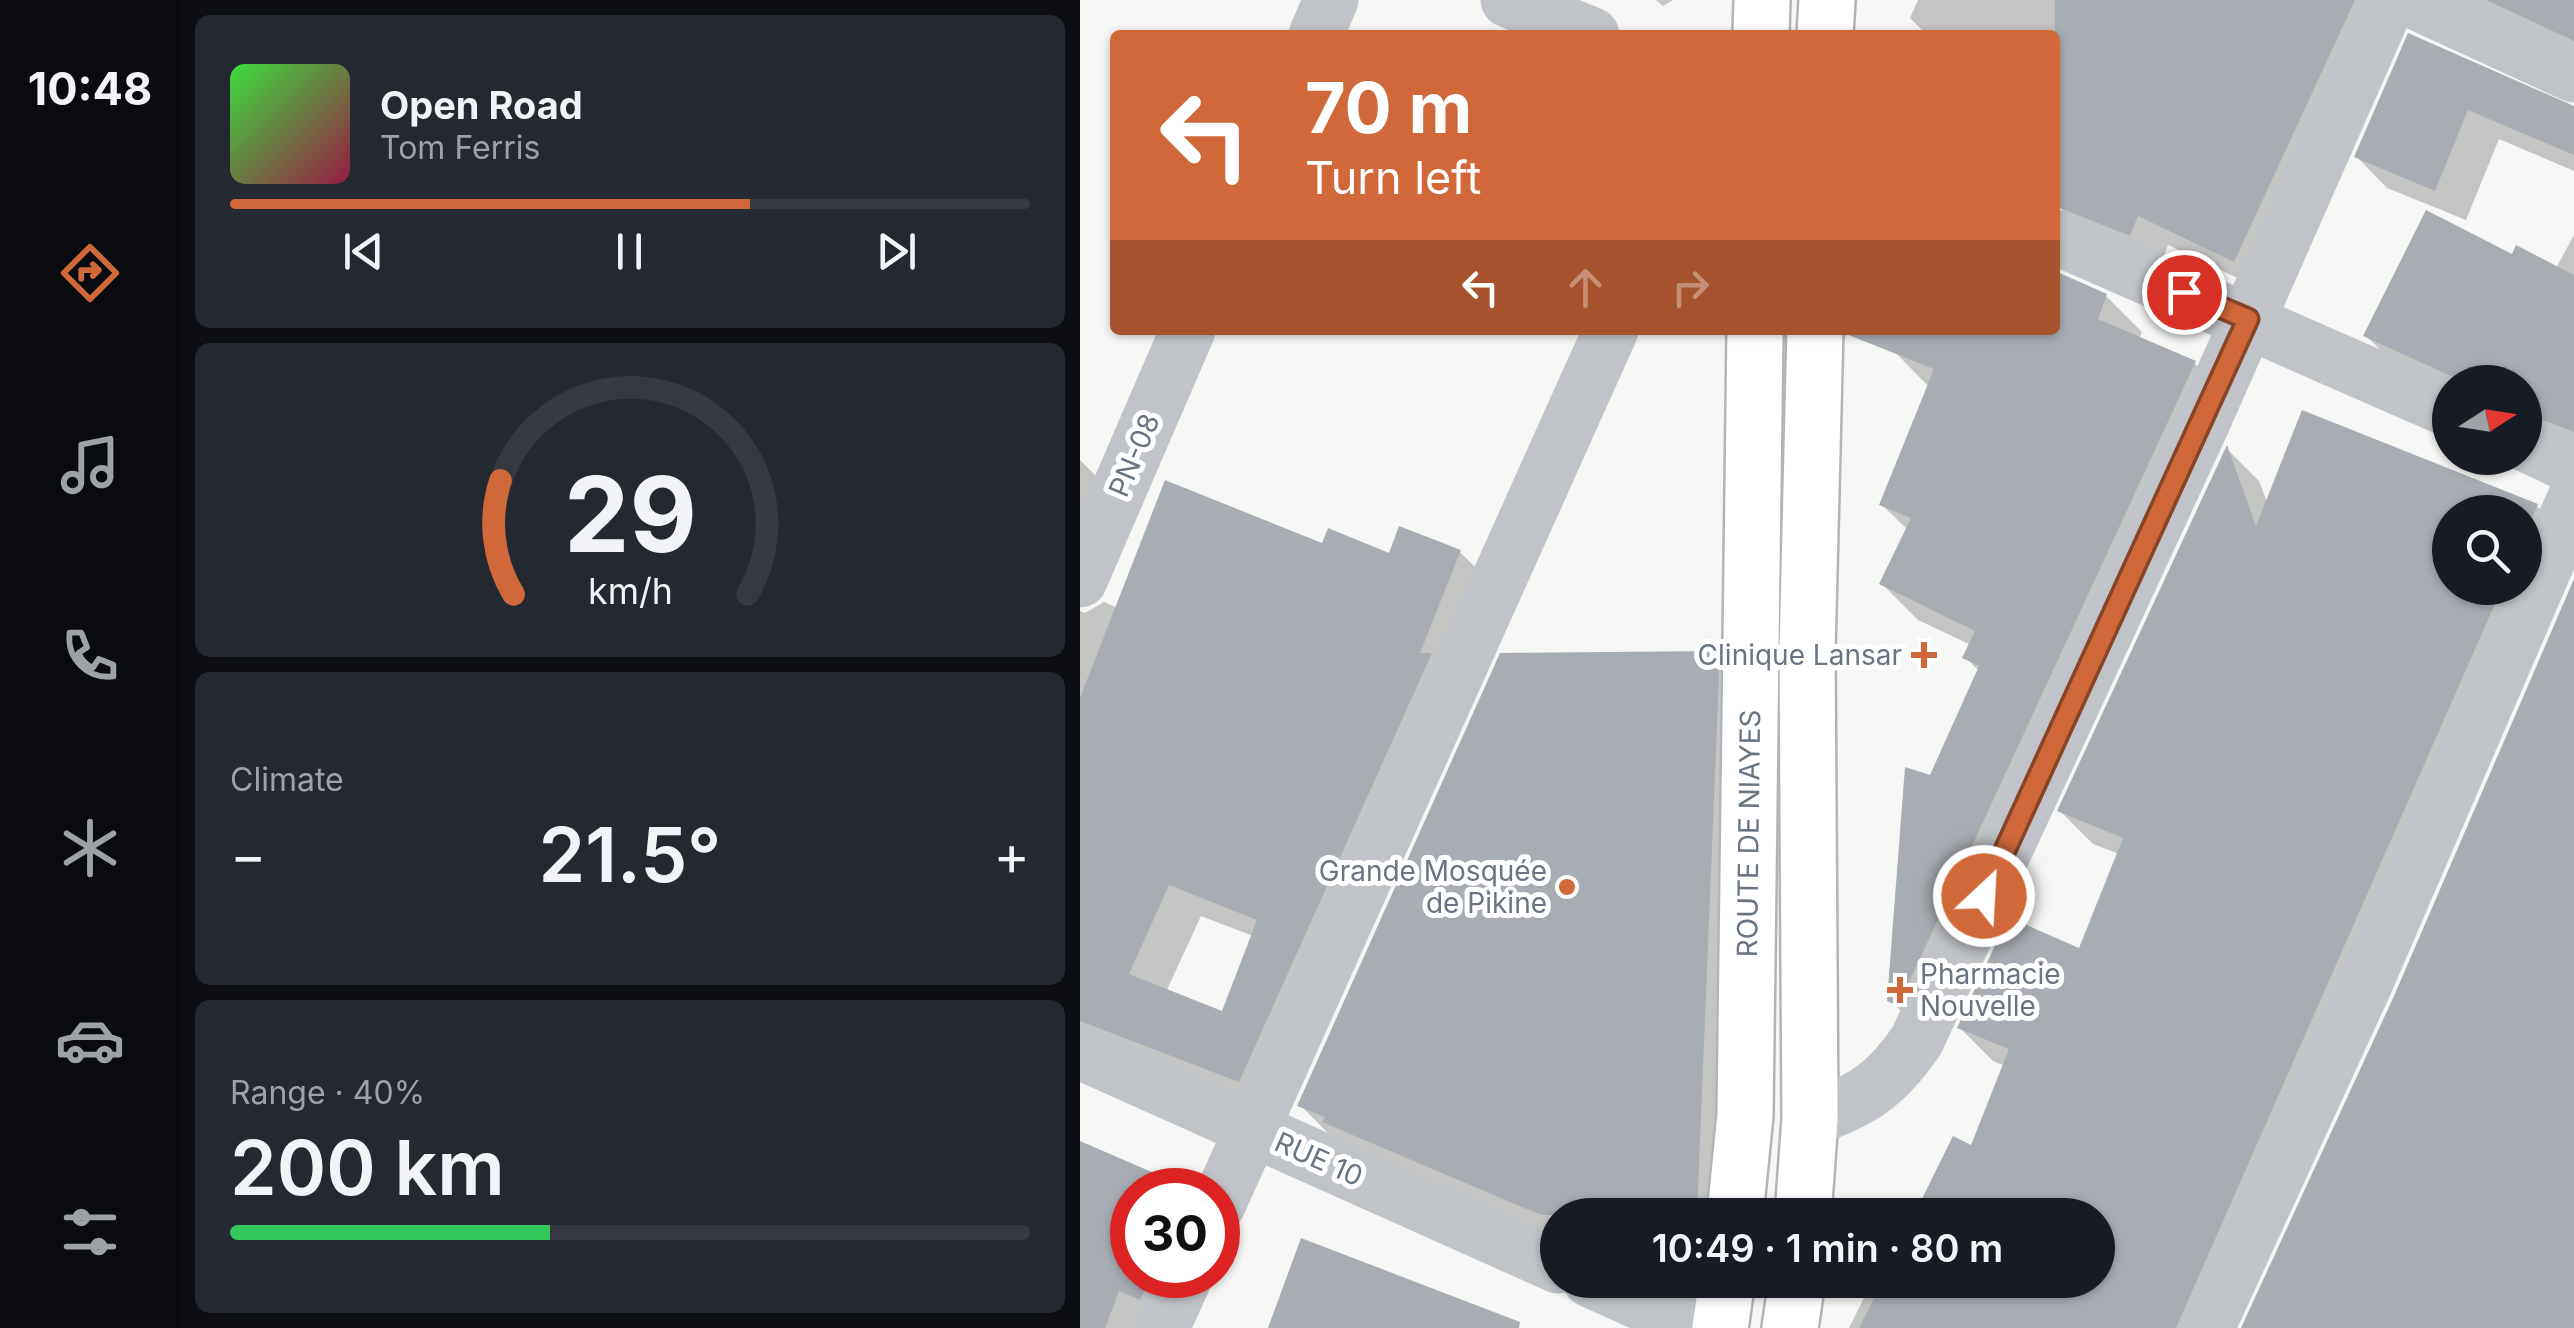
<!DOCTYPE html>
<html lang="en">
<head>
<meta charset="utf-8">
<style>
	body { margin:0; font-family:Inter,sans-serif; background:#242831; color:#f1f3f6; height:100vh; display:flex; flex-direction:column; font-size:38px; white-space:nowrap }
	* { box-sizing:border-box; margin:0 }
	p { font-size:32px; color:#9ea1a6 }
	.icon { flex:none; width:55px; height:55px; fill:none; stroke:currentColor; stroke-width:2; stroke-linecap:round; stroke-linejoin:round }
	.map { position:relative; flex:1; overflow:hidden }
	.side { display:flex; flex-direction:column; gap:15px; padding:15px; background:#0d0f14; width:900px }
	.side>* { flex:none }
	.guide { position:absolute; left:30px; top:30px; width:950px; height:305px; border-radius:10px; box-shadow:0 2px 8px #0004; background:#d0683a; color:#fff; overflow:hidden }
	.needle { width:65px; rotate:78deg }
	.tools { position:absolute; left:1352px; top:365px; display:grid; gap:20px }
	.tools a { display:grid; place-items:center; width:110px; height:110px; border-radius:50%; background:#171b24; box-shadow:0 2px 8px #0004; font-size:50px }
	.speed { position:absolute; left:30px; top:1168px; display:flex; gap:20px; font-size:50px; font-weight:700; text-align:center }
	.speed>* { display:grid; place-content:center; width:130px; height:130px; border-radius:50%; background:#171b24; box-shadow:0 2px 8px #0004; line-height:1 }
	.speed .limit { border:15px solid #d22; background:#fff; color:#111 }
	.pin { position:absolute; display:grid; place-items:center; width:85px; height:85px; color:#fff; margin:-42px; border:5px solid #fff; border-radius:50%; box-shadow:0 2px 10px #0007 }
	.me { position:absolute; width:110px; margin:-55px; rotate:25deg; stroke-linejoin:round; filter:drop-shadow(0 0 8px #0008) }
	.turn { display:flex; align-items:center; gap:35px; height:210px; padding:0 30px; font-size:45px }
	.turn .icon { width:130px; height:130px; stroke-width:2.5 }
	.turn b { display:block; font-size:70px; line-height:85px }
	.lanes { display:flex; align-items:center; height:95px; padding:0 30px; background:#0003; justify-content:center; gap:50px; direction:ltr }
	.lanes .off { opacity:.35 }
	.big { font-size:75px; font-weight:600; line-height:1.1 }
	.side .tile { flex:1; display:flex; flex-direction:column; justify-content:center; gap:15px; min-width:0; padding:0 35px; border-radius:15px; background:#242831 }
	.side .dial { align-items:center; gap:0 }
	.dial svg { height:260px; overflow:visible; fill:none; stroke:#363941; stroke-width:7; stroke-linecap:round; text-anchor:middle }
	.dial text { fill:#f1f3f6; stroke:none }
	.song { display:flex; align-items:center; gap:30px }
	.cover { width:120px; height:120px; border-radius:15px; background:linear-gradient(135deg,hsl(120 70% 55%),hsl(340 70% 35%)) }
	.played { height:10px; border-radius:5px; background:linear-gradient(90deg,#d0683a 65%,#363941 65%) }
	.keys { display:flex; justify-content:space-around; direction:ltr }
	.heat { display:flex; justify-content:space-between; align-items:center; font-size:55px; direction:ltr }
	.charge { height:15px; border-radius:8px; background:linear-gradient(90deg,#34c759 40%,#363941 0) }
	.trip { position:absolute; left:460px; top:1198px; width:575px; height:100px; border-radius:50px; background:#171b24; box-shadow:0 2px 8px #0004; font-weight:600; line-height:100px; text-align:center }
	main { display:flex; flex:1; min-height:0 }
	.dock { display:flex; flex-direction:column; width:180px; justify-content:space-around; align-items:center; background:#090b0e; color:#9ea1a6 }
	.dock .icon { width:70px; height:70px }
	.dock .current { color:#d0683a }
	.dock b { font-size:45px; color:#f1f3f6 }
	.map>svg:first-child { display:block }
	.shadow { fill:#0003; fill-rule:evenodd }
	.building { fill:#a7adb3; fill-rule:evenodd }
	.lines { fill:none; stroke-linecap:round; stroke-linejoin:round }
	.secondary-casing { stroke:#b1b5ba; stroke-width:60 }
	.minor { stroke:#c0c3c7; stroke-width:55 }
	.secondary { stroke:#fff; stroke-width:55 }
	.route-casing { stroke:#874426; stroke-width:25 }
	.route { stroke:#d0683a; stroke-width:18 }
	.poi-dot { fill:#d0683a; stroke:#fff; stroke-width:4 }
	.labels { text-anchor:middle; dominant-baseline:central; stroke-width:10; stroke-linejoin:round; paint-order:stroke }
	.street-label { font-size:28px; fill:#697582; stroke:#fff }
	.poi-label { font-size:28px; fill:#697582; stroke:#fff; text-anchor:end }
</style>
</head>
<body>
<main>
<nav class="dock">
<b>10:48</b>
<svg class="icon current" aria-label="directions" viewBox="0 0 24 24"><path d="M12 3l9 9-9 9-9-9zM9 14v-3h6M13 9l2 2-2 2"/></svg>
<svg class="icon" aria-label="music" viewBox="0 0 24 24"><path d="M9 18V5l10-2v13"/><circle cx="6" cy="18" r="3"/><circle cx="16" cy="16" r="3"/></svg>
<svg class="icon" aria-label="phone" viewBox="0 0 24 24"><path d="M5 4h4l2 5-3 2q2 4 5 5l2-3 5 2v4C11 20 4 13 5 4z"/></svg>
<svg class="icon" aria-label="climate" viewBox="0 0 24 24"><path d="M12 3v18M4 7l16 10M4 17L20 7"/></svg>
<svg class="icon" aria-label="car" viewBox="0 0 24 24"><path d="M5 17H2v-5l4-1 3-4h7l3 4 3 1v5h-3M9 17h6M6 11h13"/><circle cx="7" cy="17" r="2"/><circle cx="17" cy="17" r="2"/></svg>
<svg class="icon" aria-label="filters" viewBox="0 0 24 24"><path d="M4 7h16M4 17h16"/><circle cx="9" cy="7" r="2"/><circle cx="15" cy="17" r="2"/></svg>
</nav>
<section class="side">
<div class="tile">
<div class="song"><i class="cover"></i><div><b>Open Road</b><p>Tom Ferris</p></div></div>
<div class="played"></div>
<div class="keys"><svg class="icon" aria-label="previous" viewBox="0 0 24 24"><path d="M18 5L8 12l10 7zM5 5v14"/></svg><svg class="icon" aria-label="pause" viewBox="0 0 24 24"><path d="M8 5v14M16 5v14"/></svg><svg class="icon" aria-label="next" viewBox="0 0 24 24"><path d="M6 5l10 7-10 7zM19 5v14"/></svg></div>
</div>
<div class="tile dial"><svg viewBox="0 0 100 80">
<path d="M14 69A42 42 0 1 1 86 69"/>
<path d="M14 69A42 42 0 0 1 10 34" stroke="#d0683a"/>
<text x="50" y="56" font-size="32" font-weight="700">29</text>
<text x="50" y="72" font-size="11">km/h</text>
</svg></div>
<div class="tile"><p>Climate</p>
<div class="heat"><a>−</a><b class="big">21.5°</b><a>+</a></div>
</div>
<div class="tile"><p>Range · 40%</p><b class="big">200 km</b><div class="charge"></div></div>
</section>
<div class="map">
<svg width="1494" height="1328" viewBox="0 0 1494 1328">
	<rect width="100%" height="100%" fill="#f6f7f4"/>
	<!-- shadow -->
	<path class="shadow" d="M576 0H593L583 6Z
		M838 0H1334L1185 291 1088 245 1081 265 992 219 975 203V35H847L830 18Z
		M1353 0H1494V55Z
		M1330 37 1494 108V171L1419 139 1386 220 1307 188 1277 157Z
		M1494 235V447L1445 435V382H1370L1317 366 1286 336 1433 257 1476 268Z
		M975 291 1026 296 1062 332 1059 339 1114 363 1150 399 846 1036 810 1000 851 778 899 671 885 657 891 645 838 620 802 584 828 530 801 504 849 387 814 351 822 330H975Z
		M1147 449 1179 481 1188 504 1457 506 1490 539 1140 1328H769L793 1280H1018V1215H837L892 1148 925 1066 913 1061 880 1028 1000 952 1039 854 1013 844 980 811ZM1370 512H1445V588H1370Z
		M0 460 20 480 0 545Z
		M243 546 310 556 380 552 412 584 191 1112 0 1041V611L5 613 24 602 38 608ZM121 916 173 936 143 1014 86 992Z
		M639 654 691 706 669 1215H478V1250L272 1157 220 1105Z
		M0 1143 106 1190H52V1275H138V1220L145 1227 141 1244 146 1259 138 1279 124 1284 73 1328H0Z
		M548 1280H667L665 1328Z"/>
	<!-- building -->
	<path class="building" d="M975 0H1275L1154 262 1058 216 1050 236 975 206Z
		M1406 0H1494V41Z
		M1328 33 1494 106V155L1388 110 1355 191 1274 157Z
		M1346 210 1432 254 1436 245 1494 275V432L1445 413V382H1384L1283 336Z
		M975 271 1027 294 1018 319 1116 361 818 1006 807 1001 825 767 850 775 899 666 882 658 895 631 799 584 831 518 799 505 854 369 766 334V330H975Z
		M1222 410 1458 504 1445 535V512H1370V588H1422L1096 1328H779L803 1280H1018V1215H834L873 1136 891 1145 929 1049 877 1028 928 917 999 948 1043 838 977 811 1147 445 1176 526Z
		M85 480 242 543 248 528 309 553 319 526 381 550 340 653H352L159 1082 0 1021V698ZM89 885 177 920 142 1011 49 974Z
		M1494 579V1328H1161L1314 996Z
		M640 651 617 1215H461L242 1122 245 1117 217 1106 420 653Z
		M0 1141 111 1189 52 1190V1275H72L60 1300 39 1291 25 1328H0Z
		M221 1238 440 1322 439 1328H188Z"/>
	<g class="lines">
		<!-- secondary casing -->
		<g class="secondary-casing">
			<g id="secondary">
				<path d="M681 35 682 0"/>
				<path d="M745 35 747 0"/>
				<path id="s1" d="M655 1215 665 1115 675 330"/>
				<path d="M723 1215 730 1119 727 651 735 330"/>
				<path d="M640 1328 647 1280"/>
				<path d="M710 1328 717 1280"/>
			</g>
		</g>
		<!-- minor -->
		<path class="minor" d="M428 0 512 35
			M1331 0 1494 75
			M236 35 251 0
			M975 237 1370 410
			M1445 444 1494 467
			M0 580 108 330
			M0 1052 478 1266
			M730 1119C781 1101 806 1086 837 1040L1122 424 1309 0
			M138 1205 531 330
			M510 1280 617 1328
			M82 1328 106 1275
			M1127 1328 1285 984 1494 500"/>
		<!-- secondary -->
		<use href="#secondary" class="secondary"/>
	</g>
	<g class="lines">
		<!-- route casing -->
		<g class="route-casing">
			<path id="route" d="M904 896 1168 319 1104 292"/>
		</g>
		<!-- route -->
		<use href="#route" class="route"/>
	</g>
	<!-- markers -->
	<g class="poi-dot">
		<path d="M839 640h10v10h10v10h-10v10h-10v-10h-10v-10h10z"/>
		<circle cx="487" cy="887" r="10"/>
		<path d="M815 975h10v10h10v10h-10v10h-10v-10h-10v-10h10z"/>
	</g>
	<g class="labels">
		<!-- street labels -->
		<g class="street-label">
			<text transform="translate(54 455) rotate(-67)">PN-08</text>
			<text stroke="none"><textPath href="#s1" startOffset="382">ROUTE DE NIAYES</textPath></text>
			<text transform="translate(239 1159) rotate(24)">RUE 10</text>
		</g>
		<!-- poi labels -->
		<g class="poi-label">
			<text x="822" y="655">Clinique Lansar</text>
			<text x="467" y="871">Grande Mosquée<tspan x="467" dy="32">de Pikine</tspan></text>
			<text x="840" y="974" text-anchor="start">Pharmacie<tspan x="840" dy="32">Nouvelle</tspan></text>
		</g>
	</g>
</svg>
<div class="tools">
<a><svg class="needle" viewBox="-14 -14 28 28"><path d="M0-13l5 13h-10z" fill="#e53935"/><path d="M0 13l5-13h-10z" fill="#9ea1a6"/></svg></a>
<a><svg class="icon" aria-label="search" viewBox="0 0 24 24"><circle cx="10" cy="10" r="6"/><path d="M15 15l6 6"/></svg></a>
</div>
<div class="speed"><div class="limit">30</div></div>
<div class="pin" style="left:1104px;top:292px;background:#d93025"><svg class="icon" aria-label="arrive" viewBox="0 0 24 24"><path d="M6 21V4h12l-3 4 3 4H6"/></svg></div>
<svg class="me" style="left:904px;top:896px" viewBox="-20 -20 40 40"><circle r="17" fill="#d0683a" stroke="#fff" stroke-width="3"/><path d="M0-11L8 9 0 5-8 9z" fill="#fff"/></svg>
<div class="trip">10:49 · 1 min · 80 m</div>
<div class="guide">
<div class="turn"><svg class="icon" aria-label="left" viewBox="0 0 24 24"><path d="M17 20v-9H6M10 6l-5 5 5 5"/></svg><div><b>70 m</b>Turn left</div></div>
<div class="lanes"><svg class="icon" aria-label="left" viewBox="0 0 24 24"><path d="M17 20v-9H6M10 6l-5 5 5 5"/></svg><svg class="icon off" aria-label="ahead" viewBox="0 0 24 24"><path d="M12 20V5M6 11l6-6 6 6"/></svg><svg class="icon off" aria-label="right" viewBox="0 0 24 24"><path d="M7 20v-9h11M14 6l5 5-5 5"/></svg></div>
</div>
</div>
</main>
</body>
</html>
